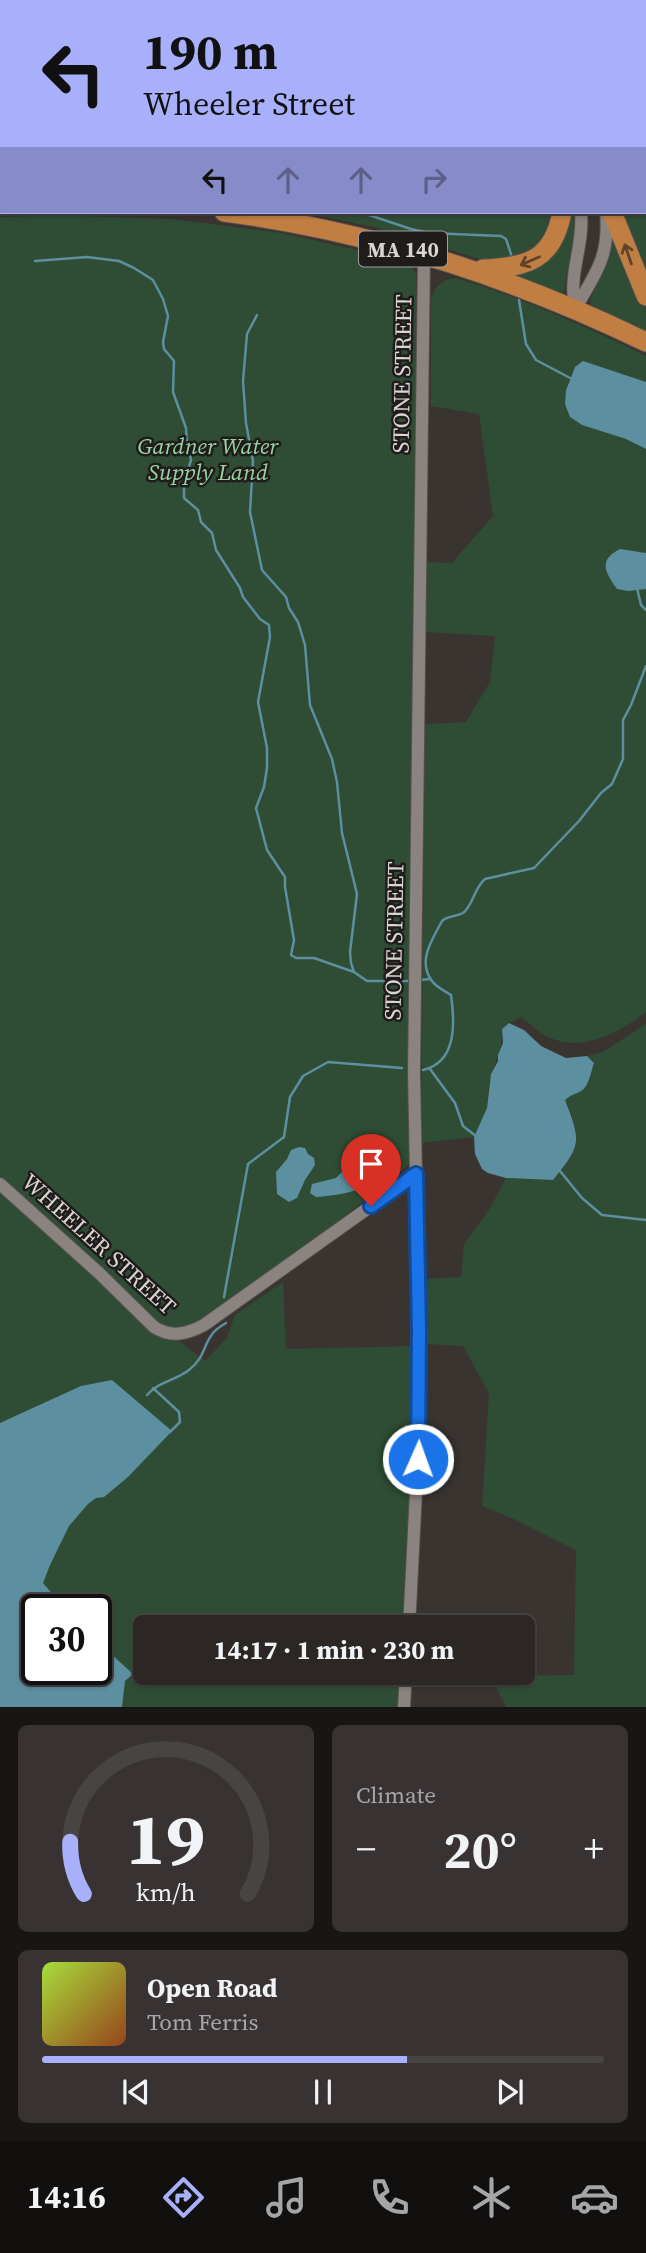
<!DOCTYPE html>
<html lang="en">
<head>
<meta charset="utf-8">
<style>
	body { margin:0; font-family:"Source Serif 4",serif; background:#383332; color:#f1f3f6; height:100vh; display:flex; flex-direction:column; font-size:26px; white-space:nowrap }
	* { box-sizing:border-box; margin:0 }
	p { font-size:23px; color:#a6a5a7 }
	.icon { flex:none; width:38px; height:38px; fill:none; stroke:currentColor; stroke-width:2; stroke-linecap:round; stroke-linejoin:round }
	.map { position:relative; height:1707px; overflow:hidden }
	.sheet { display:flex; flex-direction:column; gap:18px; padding:18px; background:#181514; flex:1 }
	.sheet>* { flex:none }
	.hud { position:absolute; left:0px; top:0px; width:648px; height:214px; box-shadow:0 2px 5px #0004,0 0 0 2px #484442; background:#a8b0fc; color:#111; overflow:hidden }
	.speed { position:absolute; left:21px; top:1594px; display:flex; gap:14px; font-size:35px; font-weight:700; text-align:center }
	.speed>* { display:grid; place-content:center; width:91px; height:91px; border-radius:50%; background:#2c2725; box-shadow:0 2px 5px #0004,0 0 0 2px #484442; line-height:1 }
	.speed .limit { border:4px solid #111; border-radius:10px; background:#fff; color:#111 }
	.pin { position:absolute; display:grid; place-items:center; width:60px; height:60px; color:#fff; margin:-72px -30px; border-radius:50% 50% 50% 0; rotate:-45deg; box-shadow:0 0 7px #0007 }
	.pin .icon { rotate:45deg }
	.me { position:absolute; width:77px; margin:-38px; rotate:2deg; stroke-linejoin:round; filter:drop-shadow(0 0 5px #0008) }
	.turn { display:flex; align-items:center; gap:24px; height:147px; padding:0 28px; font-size:32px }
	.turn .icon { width:91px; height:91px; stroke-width:2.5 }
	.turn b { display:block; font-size:49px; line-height:60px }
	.lanes { display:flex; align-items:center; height:66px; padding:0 28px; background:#0003; justify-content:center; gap:35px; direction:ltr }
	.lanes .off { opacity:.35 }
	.big { font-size:52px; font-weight:700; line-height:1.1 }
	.sheet .widget { flex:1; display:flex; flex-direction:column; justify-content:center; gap:10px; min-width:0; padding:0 24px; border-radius:10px; background:#383332 }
	.sheet .dial { align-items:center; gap:0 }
	.dial svg { height:182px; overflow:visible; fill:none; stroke:#484442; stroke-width:7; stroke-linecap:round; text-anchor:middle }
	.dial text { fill:#f1f3f6; stroke:none }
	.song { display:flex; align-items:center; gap:21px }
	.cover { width:84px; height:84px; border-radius:10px; background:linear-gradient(135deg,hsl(80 70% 55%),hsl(20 70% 35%)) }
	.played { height:7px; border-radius:4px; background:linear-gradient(90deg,#a8b0fc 65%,#484442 65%) }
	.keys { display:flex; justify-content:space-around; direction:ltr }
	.heat { display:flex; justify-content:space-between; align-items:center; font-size:38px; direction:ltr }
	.sheet .tiles { flex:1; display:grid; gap:18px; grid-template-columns:1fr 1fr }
	.widget:last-child { grid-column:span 2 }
	.trip { position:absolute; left:133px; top:1615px; width:402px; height:70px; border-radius:10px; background:#2c2725; box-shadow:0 2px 5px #0004,0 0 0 2px #484442; font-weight:700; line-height:70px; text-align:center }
	.menu { display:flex; height:112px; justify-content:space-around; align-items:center; background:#12100f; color:#a6a5a7 }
	.menu .icon { width:49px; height:49px }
	.menu .on { color:#a8b0fc }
	.menu b { font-size:32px; color:#f1f3f6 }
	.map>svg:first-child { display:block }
	.green { fill:#2f4d34; fill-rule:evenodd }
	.water { fill:#5c8f9f }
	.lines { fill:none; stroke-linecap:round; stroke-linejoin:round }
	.stream { stroke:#5c8f9f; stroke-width:2.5 }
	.minor-casing { stroke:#55504d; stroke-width:14 }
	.highway-casing { stroke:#55504d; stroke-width:21 }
	.minor { stroke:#8a837f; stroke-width:12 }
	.highway { stroke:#c07e43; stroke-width:19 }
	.oneway { stroke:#5f432b }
	.route-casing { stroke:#114b97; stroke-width:18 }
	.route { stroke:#1a73e8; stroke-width:12 }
	.labels { text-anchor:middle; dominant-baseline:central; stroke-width:5; stroke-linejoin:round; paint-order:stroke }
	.shield { fill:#1f1c1b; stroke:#a19e9c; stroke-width:2 }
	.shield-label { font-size:21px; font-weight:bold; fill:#d9d5d3 }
	.street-label { font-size:23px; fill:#d9d5d3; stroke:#1f1c1b }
	.park-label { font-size:23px; font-style:italic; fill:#99d3a3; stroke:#1f1c1b }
</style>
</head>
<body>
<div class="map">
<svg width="646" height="1707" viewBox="0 0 646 1707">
	<rect width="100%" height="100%" fill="#3a3431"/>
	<!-- green -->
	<path class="green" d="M0 0H166V2H2V158H0Z
		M220 0H431L430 2H220Z
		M522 0H646V288L617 212H646V2H522Z
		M301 212H556L538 248 496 264 374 227Z
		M568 212H577L574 252 566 275 565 289 562 294 518 276V272Z
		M55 215 172 219 281 233 398 259 409 264 416 274 417 314 412 1161 389 1182 201 1325 168 1333 205 1361 227 1338 235 1315 283 1282 286 1349 414 1346 411 1514V1627L145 1628V1673H410L409 1707H0V217ZM37 1610H96V1670H37Z
		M612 234 646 310V332L591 306 590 301 606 263Z
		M455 278C521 297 584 326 646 356V382L583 361C569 371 566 388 565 404L582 425 626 439 646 449V1012C619 1033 581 1053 548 1037 538 1033 530 1023 521 1017L509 1023 502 1029C503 1047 498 1056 492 1072 488 1082 489 1095 487 1106 485 1117 478 1127 474 1137L421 1143 425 724 466 722 490 682 495 636 425 632 427 562 452 563 493 516 479 414 431 406V300C434 287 442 279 455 278Z
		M646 1024V1707H506L496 1687 505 1676 574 1675 576 1550 516 1520 482 1506 489 1393 463 1346 427 1344 425 1279 461 1277 464 1244 489 1210 506 1178 553 1180C582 1146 582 1140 565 1100L573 1092 594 1063 587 1056 603 1052Z"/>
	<!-- water -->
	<path class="water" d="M583 361 646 382V449L626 439 582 425 570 417 565 404 566 390 575 367Z
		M620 549 646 553V589L628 591 617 589C605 572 598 560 620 549Z
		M509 1023 524 1030 541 1046 566 1058 587 1056 594 1063C591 1071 589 1087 581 1091 574 1095 572 1094 565 1100 581 1141 582 1145 553 1180L506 1178 488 1173 482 1169 475 1154 474 1137 487 1108 491 1074 498 1061V1055L503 1043 502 1029Z
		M299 1147 305 1148 308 1154 314 1158 315 1165 305 1180 297 1198 289 1202 277 1194 276 1172 287 1159 291 1150Z
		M362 1152 380 1156 384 1163C382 1168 380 1175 376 1179 362 1192 334 1196 316 1197L310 1193 312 1184 336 1178Z
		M112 1380 172 1431 128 1477 104 1497 96 1498 88 1504 69 1526 50 1565 43 1583 66 1610H37V1670H96V1640L133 1674 125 1681 122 1707H0V1423L81 1386Z"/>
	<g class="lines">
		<!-- stream -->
		<path class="stream" d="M360 212 411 229 429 233 501 236 506 239 512 257
			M35 261 87 257 119 261 134 268 153 280 163 299 168 316 163 342 164 349 174 361 173 392 186 428 187 445 190 454 191 460 184 482V498L198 510 201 522 212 533 216 550 240 588 243 597 260 619 269 625 270 637 258 702 267 748V768L264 787 256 808 267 850 285 877V887L294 940 291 955 296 958H314L354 972
			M519 300 526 344 536 360 572 379
			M257 315 247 334 243 381 246 423 253 461 250 512 262 570 286 597 289 608 298 622 305 645 310 705 332 759 337 782 342 833 357 894 350 952 351 963 354 972 367 981H412
			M637 588 641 605 646 610
			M419 980 431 979
			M430 1069 455 1103 463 1126 476 1136
			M423 1070C457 1062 455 1023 451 995 445 991 436 987 432 981 417 961 432 940 442 921 448 915 456 917 463 913 473 906 474 888 485 879L534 868 579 821 601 793 612 784 623 759V720L631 705 646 666
			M560 1171 582 1198 602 1215 646 1220
			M224 1297 248 1164 284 1137 290 1097 303 1076 328 1062 402 1068
			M153 1388 179 1412 180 1422 170 1432
			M147 1395C159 1381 175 1381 189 1370 206 1356 202 1347 213 1333 216 1329 221 1326 226 1323"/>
		<!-- minor casing -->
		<g class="minor-casing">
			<path id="minor" d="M508 0 509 2
				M437 2 438 0
				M575 309C596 273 610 256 606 212
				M575 309C568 271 584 248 581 212
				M0 1184 99 1273 154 1327C171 1338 187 1334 204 1325L416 1174
				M409 1628 419 1433V1330L414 1073 424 255
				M404 1707 406 1673"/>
		</g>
		<!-- highway casing -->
		<g class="highway-casing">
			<path id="highway" d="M0 200H2
				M224 212C371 231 512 277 646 342
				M612 212 646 296
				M483 269C528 267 553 260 562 212"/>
		</g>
		<!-- minor -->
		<use href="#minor" class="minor"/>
		<!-- highway -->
		<use href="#highway" class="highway"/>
	</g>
	<!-- one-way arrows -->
	<defs><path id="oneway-shaft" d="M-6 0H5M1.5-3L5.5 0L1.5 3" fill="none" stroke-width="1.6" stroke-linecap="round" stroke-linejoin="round" transform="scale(1.75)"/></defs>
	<g class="oneway">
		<use href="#oneway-shaft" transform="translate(628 254) rotate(-109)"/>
		<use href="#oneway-shaft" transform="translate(530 261) rotate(156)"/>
	</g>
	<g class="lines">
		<!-- route casing -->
		<g class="route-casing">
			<path id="route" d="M371 1206 416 1174 419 1330 418 1459"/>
		</g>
		<!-- route -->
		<use href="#route" class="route"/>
	</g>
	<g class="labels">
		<!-- shield labels -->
		<rect class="shield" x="359" y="231.5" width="88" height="35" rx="5"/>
		<g class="shield-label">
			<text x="403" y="249">MA 140</text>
		</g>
		<!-- street labels -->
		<g class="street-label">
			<text transform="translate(402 374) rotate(-89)">STONE STREET</text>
			<text transform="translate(394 941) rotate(-89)">STONE STREET</text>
			<text transform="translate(99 1244) rotate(42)">WHEELER STREET</text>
		</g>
		<!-- park labels -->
		<g class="park-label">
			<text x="208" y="446">Gardner Water<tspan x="208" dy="26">Supply Land</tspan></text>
		</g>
	</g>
</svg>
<div class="speed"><div class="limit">30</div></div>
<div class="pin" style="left:371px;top:1206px;background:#d93025"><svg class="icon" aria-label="arrive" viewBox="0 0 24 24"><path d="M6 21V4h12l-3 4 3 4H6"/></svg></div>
<svg class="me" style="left:418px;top:1459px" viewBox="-20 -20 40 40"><circle r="17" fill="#1a73e8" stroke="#fff" stroke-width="3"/><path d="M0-11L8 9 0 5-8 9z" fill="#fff"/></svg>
<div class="trip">14:17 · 1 min · 230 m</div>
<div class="hud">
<div class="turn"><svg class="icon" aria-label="left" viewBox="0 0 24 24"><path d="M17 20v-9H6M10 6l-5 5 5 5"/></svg><div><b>190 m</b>Wheeler Street</div></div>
<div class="lanes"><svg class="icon" aria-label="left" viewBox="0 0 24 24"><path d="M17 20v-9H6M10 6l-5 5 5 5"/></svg><svg class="icon off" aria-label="ahead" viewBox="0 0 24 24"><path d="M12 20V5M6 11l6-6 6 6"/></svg><svg class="icon off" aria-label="ahead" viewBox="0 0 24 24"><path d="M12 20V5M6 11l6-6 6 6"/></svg><svg class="icon off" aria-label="right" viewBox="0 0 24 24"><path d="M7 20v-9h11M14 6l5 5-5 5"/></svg></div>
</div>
</div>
<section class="sheet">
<div class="tiles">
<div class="widget dial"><svg viewBox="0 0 100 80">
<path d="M14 69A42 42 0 1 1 86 69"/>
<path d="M14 69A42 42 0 0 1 8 46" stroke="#a8b0fc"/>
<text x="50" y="56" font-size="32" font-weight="700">19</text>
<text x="50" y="72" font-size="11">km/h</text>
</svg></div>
<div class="widget"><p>Climate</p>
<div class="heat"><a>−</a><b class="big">20°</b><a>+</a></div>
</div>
<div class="widget">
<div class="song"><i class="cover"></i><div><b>Open Road</b><p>Tom Ferris</p></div></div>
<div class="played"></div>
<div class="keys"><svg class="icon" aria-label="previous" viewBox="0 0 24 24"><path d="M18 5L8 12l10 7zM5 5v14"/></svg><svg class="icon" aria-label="pause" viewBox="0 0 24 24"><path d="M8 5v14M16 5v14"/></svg><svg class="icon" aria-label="next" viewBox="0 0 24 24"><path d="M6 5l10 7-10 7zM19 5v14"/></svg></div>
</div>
</div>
</section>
<nav class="menu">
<b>14:16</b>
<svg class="icon on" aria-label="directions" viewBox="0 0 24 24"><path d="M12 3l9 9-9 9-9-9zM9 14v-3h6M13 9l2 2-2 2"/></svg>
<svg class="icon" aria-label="music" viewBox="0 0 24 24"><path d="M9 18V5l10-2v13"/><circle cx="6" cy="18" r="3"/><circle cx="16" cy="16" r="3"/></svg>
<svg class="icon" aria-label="phone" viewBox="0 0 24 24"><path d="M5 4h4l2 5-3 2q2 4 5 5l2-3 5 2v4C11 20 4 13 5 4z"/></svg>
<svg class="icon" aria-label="climate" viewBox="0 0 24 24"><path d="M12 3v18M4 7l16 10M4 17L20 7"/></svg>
<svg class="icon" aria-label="car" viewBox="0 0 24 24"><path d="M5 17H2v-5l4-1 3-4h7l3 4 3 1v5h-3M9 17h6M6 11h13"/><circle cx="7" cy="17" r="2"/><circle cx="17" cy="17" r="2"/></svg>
</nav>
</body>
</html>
